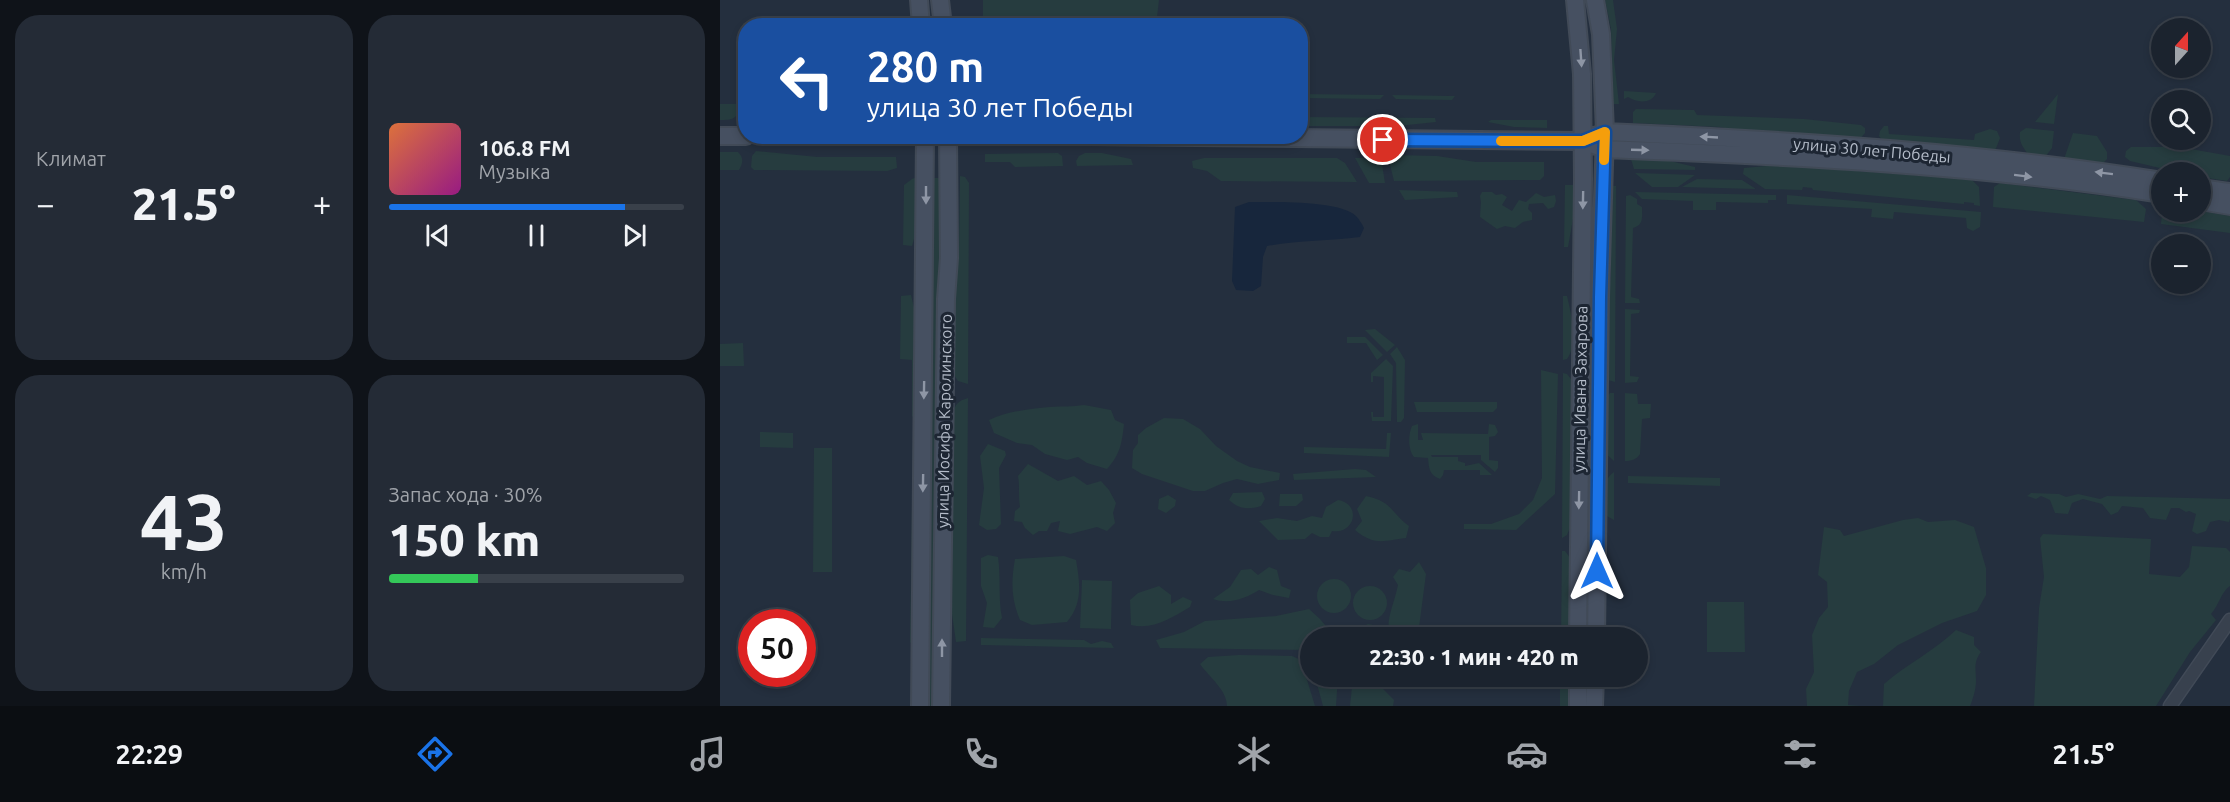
<!DOCTYPE html>
<html lang="ru">
<head>
<meta charset="utf-8">
<style>
	body { margin:0; font-family:Ubuntu,sans-serif; background:#242b36; color:#f1f3f6; height:100vh; display:flex; flex-direction:column; font-size:22px; white-space:nowrap }
	* { box-sizing:border-box; margin:0 }
	p { font-size:20px; color:#a0a4aa }
	.icon { flex:none; width:33px; height:33px; fill:none; stroke:currentColor; stroke-width:2; stroke-linecap:round; stroke-linejoin:round }
	.map { position:relative; flex:1; overflow:hidden }
	.details { display:flex; flex-direction:column; gap:15px; padding:15px; background:#0f1319; width:720px }
	.details>* { flex:none }
	.hud { position:absolute; left:18px; top:18px; width:570px; height:126px; border-radius:24px; box-shadow:0 3px 9px #0003,0 0 0 2px #39404a; background:#1a4fa0; color:#fff; overflow:hidden }
	.needle { width:39px; rotate:21deg }
	.buttons { position:absolute; left:1431px; top:18px; display:grid; gap:12px }
	.buttons a { display:grid; place-items:center; width:60px; height:60px; border-radius:50%; background:#1b232e; box-shadow:0 3px 9px #0003,0 0 0 2px #39404a; font-size:30px }
	.speed { position:absolute; left:18px; top:609px; display:flex; gap:12px; font-size:30px; font-weight:700; text-align:center }
	.speed>* { display:grid; place-content:center; width:78px; height:78px; border-radius:50%; background:#1b232e; box-shadow:0 3px 9px #0003,0 0 0 2px #39404a; line-height:1 }
	.speed .limit { border:9px solid #d22; background:#fff; color:#111 }
	.pin { position:absolute; display:grid; place-items:center; width:51px; height:51px; color:#fff; margin:-26px; border:3px solid #fff; border-radius:50%; box-shadow:0 2px 6px #0007 }
	.me { position:absolute; width:66px; margin:-33px; rotate:0deg; stroke-linejoin:round; filter:drop-shadow(0 0 4px #0008) }
	.turn { display:flex; align-items:center; gap:21px; height:126px; padding:0 30px; font-size:27px }
	.turn .icon { width:78px; height:78px; stroke-width:2.5 }
	.turn b { display:block; font-size:42px; line-height:51px }
	.big { font-size:45px; font-weight:800; line-height:1.1 }
	.details .widget { flex:1; display:flex; flex-direction:column; justify-content:center; gap:9px; min-width:0; padding:0 21px; border-radius:24px; background:#242b36 }
	.details .dial { align-items:center; gap:0 }
	.dial b { font-size:78px; line-height:1 }
	.song { display:flex; align-items:center; gap:18px }
	.cover { width:72px; height:72px; border-radius:9px; background:linear-gradient(135deg,hsl(20 70% 55%),hsl(310 70% 35%)) }
	.played { height:6px; border-radius:3px; background:linear-gradient(90deg,#1a73e8 80%,#39404a 80%) }
	.keys { display:flex; justify-content:space-around; direction:ltr }
	.heat { display:flex; justify-content:space-between; align-items:center; font-size:33px; direction:ltr }
	.charge { height:9px; border-radius:4px; background:linear-gradient(90deg,#34c759 30%,#39404a 0) }
	.details .tiles { flex:1; display:grid; gap:15px; grid-template-columns:repeat(2,1fr) }
	.trip { position:absolute; left:580px; top:627px; width:348px; height:60px; border-radius:30px; background:#1b232e; box-shadow:0 3px 9px #0003,0 0 0 2px #39404a; font-weight:800; line-height:60px; text-align:center }
	.menu { display:flex; height:96px; justify-content:space-around; align-items:center; background:#0b0e12; color:#a0a4aa }
	.menu .icon { width:42px; height:42px }
	.menu .selected { color:#1a73e8 }
	.menu b { font-size:27px; color:#f1f3f6 }
	main { display:flex; flex:1; min-height:0 }
	.map>svg:first-child { display:block }
	.green { fill:#263c3f }
	.water { fill:#17263c }
	.lines { fill:none; stroke-linecap:round; stroke-linejoin:round }
	.street-casing { stroke:#414a57; stroke-width:15 }
	.secondary-casing { stroke:#414a57; stroke-width:20 }
	.street { stroke:#38414e; stroke-width:12 }
	.secondary { stroke:#465061; stroke-width:16 }
	.oneway { fill:#8e96a5 }
	.route-casing { stroke:#114b97; stroke-width:15 }
	.route { stroke:#1a73e8; stroke-width:10 }
	.slow { stroke:#f59e0b; stroke-width:10 }
	.labels { text-anchor:middle; dominant-baseline:central; stroke-width:6; stroke-linejoin:round; paint-order:stroke }
	.street-label { font-size:16px; fill:#b4bcc9; stroke:#1d2633 }
</style>
</head>
<body>
<main>
<section class="details">
<div class="tiles">
<div class="widget"><p>Климат</p>
<div class="heat"><a>−</a><b class="big">21.5°</b><a>+</a></div>
</div>
<div class="widget">
<div class="song"><i class="cover"></i><div><b>106.8 FM</b><p>Музыка</p></div></div>
<div class="played"></div>
<div class="keys"><svg class="icon" aria-label="previous" viewBox="0 0 24 24"><path d="M18 5L8 12l10 7zM5 5v14"/></svg><svg class="icon" aria-label="pause" viewBox="0 0 24 24"><path d="M8 5v14M16 5v14"/></svg><svg class="icon" aria-label="next" viewBox="0 0 24 24"><path d="M6 5l10 7-10 7zM19 5v14"/></svg></div>
</div>
<div class="widget dial"><b>43</b><p>km/h</p></div>
<div class="widget"><p>Запас хода · 30%</p><b class="big">150 km</b><div class="charge"></div></div>
</div>
</section>
<div class="map">
<svg width="1510" height="706" viewBox="0 0 1510 706">
	<rect width="100%" height="100%" fill="#242f3e"/>
	<!-- green -->
	<path class="green" d="M263 0H439L436 26 263 25Z
		M885 0H893L897 29 894 60 899 104H893L891 29Z
		M904 91 936 93C932 104 917 103 908 97L904 99Z
		M581 94 664 95 660 99 581 98Z
		M1338 94 1334 124 1315 122Z
		M672 95 730 96H735L732 100 676 99Z
		M0 104H18C19 119 13 120 0 120Z
		M916 109 974 110 977 115 1084 119 1141 125 1145 128V133L1139 140 1031 133 1000 127 913 123V112Z
		M583 117 715 118 716 122 678 126H584L580 124 581 118Z
		M771 120H827V128L794 127 768 122Z
		M1164 126H1168L1169 134 1254 140 1255 134 1270 129 1277 131 1280 138 1275 151 1164 142 1159 136 1160 131Z
		M1306 128 1334 131 1332 148 1325 157 1308 154C1302 146 1299 142 1300 132Z
		M1353 133 1377 136 1387 152V159L1383 163 1344 159Z
		M1411 147H1460L1510 156V177L1507 181 1481 177 1480 172H1457L1410 161 1405 157 1406 151Z
		M36 151 97 157H176L177 168 167 171 34 170 31 167 32 156Z
		M0 152H18C24 158 23 163 19 170H0Z
		M338 153 342 156 343 166 295 167 290 162H265V154Z
		M365 153H382L411 159 413 165 357 166 356 161 359 156Z
		M671 155 717 156 756 162H824V176L820 180 674 181 669 161Z
		M484 158H617L625 163 637 182 501 181 487 171 473 168 472 161Z
		M635 158H661L665 183H649Z
		M911 159 950 161 975 167V170L914 169Z
		M1057 165 1246 179 1252 180 1259 187 1260 206 1254 205V203L1244 202V204L1093 190 1092 188 1083 187 1082 190 1045 189 1023 174 1024 168Z
		M915 173 975 175 958 187H932Z
		M199 176 197 228 192 246 183 245 184 185 192 179Z
		M240 176 245 177 249 183 248 384 238 381 234 375V291L239 250Z
		M213 178H220L214 706H208Z
		M977 179 1022 180 1036 189 962 187Z
		M1280 183 1416 200 1426 209 1424 222 1273 207 1274 187Z
		M845 185H854L853 219 848 247H844Z
		M867 185H872L869 637 864 638Z
		M891 186H896L895 382 888 380 885 375 886 317 891 274Z
		M679 190 737 192 738 197 685 200Z
		M762 192H772L776 195 782 194 787 197 782 205 792 211 799 200 806 202 816 193 824 197 835 195 836 201 834 207 828 209 823 203 809 204 808 209 812 213V220L803 222 795 228 785 226 777 229 760 217 761 202 760 196Z
		M915 192 1056 195V200H1048V203L996 202V210H973V201L922 199Z
		M910 195 917 199V204L922 207C922 217 924 225 913 228L911 297 919 299 920 303H905L906 196Z
		M1067 195 1261 212 1260 227 1253 231 1247 228 1246 218 1174 212 1173 219 1151 217 1152 209 1067 204Z
		M1481 211 1510 216V233L1441 224 1442 212Z
		M191 295 197 320 195 414 192 417V360L180 359 181 296Z
		M843 296H847C851 312 858 345 847 359L843 360Z
		M905 309 920 310 919 313 911 314 910 376 919 377 917 382 905 383Z
		M655 329 675 345 667 352 645 330Z
		M627 337H645L663 355 657 360 646 343H627Z
		M23 343 24 366H0V344Z
		M677 347 685 360 684 418 681 422H677L676 363 670 354Z
		M666 359 673 366 671 421H652L651 412H653V417H664V377L653 376V382H651V373Z
		M821 370 838 374 835 494 796 530 744 529V524H771L799 514 813 500 822 478Z
		M843 373 847 374 851 379V525L847 535 842 538Z
		M890 393H894V461L884 452 885 399Z
		M905 393 917 394 918 404H931L930 418 922 419 920 454C916 460 911 461 905 461Z
		M248 398 246 641 236 642 232 614 233 414C235 404 238 401 248 398Z
		M694 402H777V408L773 412H697Z
		M364 405 391 410 395 420 404 424C402 443 400 455 387 469L367 463 358 457 347 460 325 454 312 445 297 443 274 433 269 420C288 411 310 409 330 407 343 406 352 407 364 405Z
		M444 418 463 419 480 429 496 446 517 461 530 467 560 473 559 480 538 484 517 479 503 483 485 491H473L422 474 412 468 413 450 418 443V435L426 428Z
		M698 424V440H703L701 433 768 434 769 424 775 425 778 432 775 436 769 437V460L778 461V468L775 472 761 460V455H711L712 457H738V461L745 463V466L759 463 772 475H760V470H724L723 475 720 479C709 475 709 468 708 458L694 457C688 450 688 435 692 426Z
		M40 432 73 433V448L40 447Z
		M667 433H671L669 457 584 453V447L666 449Z
		M193 435 197 440 193 641 190 643Z
		M268 444 285 451 286 455 279 468 281 524 276 529 267 530 259 525 264 488 260 456Z
		M94 448H112V572H93Z
		M308 464 338 481 354 476 367 485 381 481 389 490 396 503 393 513 395 523 387 531 377 527 350 534 338 531 340 521 331 523 327 531H319L313 535 305 528 302 522 294 521 295 511 300 507C298 495 300 487 298 476Z
		M635 469 646 470 656 477 574 480 573 474Z
		M894 472V520L885 515C885 501 880 481 894 472Z
		M908 476 1000 478V486L908 483Z
		M542 492 545 499 541 506C528 510 519 509 509 500L513 493Z
		M1311 493 1339 494 1346 497 1358 494 1380 499 1387 496 1510 499V519L1509 522 1499 520 1490 522 1486 531 1477 534 1472 531 1476 514 1469 511 1466 512 1459 508H1451L1446 520 1430 518 1423 508 1402 506 1398 512 1391 515 1382 504 1363 499 1352 503 1348 514 1335 513 1330 500 1321 496 1316 499 1307 496Z
		M560 494H582L583 500 576 506H559Z
		M448 495 456 500 455 506 446 513 438 509 439 499Z
		M646 496C673 502 670 512 689 526L686 538C664 541 654 546 635 530L642 521 637 509Z
		M618 500C642 504 635 535 612 531L609 537H600L592 533 585 539 558 540 539 521 557 518 577 521 592 516 602 518 606 507Z
		M1198 518 1208 522 1235 520 1254 527 1266 568V595L1257 611 1222 623 1178 645 1154 664 1137 672 1129 691 1128 705 1140 706H1087L1086 689 1094 672 1092 635 1099 618 1108 607 1107 582 1098 575 1104 527 1120 530 1124 536 1183 520Z
		M1323 534 1431 539 1429 574 1460 577 1469 567 1472 546 1506 548 1510 552V586C1501 592 1499 605 1491 614L1496 620 1470 652 1436 706H1314L1319 608 1324 577 1320 538Z
		M842 551H845L851 559 850 637 841 638Z
		M268 555 278 557C281 577 278 598 282 618L274 628 263 627 267 603 261 586V558Z
		M344 556 356 560C360 583 363 603 347 622L312 625 300 620C291 599 291 581 295 559Z
		M699 562 706 574 698 635 700 637H669C666 617 674 605 678 585L673 577 679 569 690 572Z
		M549 567 557 570 561 586 571 590 569 598 553 595 539 590C526 598 510 605 493 599L510 587 521 570 531 569 538 575Z
		M597 596a17 17 0 1 1 34 0a17 17 0 1 1-34 0Z
		M362 580 392 581 391 629 360 628Z
		M439 586 451 595V604L463 597 472 601 470 607C451 618 434 630 411 625L410 600 418 593Z
		M633 603a17 17 0 1 1 34 0a17 17 0 1 1-34 0Z
		M987 602H1024L1025 652H987Z
		M589 609 600 619 615 637 591 638V662L587 650 440 648 436 640 464 632 485 621 556 616Z
		M648 624 658 626 664 637H636L640 628Z
		M1236 630 1254 637V645L1261 652C1253 662 1256 670 1256 681 1256 689 1253 699 1250 706H1163L1164 684C1187 664 1214 651 1236 630Z
		M261 638 364 640 371 644 382 641 391 643 394 648 261 645Z
		M519 655 572 656 581 660 595 706H507C507 690 489 677 480 664L488 657Z
		M595 677H618L616 706H603Z
		M633 677H651L674 700 673 706H630Z
		M840 677H850L849 706H840Z"/>
	<!-- water -->
	<path class="water" d="M529 202C552 202 621 200 636 216 639 219 642 224 644 228L640 237C609 241 578 240 547 246L543 257 541 286 533 291 516 290 512 281 515 207Z"/>
	<g class="lines">
		<!-- street casing -->
		<g class="street-casing">
			<path id="street" d="M1450 706 1510 620"/>
		</g>
		<!-- secondary casing -->
		<g class="secondary-casing">
			<path id="secondary" d="M199 0 201 26
				M220 0 223 26
				M855 0 862 74 863 179 858 638
				M875 0 881 34 885 132 880 297 876 638
				M0 136H26
				M127 136H189
				M371 136 863 141 885 149C1071 156 1257 165 1442 194
				M875 136 885 132 908 133C1086 141 1266 153 1442 181
				M1480 188 1510 192
				M1480 201 1510 206
				M200 706 205 136
				M221 706 226 299 229 258 228 136
				M858 706V676
				M874 706 875 676"/>
		</g>
		<!-- street -->
		<use href="#street" class="street"/>
		<!-- secondary -->
		<use href="#secondary" class="secondary"/>
	</g>
	<!-- one-way arrows -->
	<defs><path id="oneway-solid" d="M-6-.8H1V-3.2L6.5 0L1 3.2V.8H-6Z" transform="scale(1.5)"/></defs>
	<g class="oneway">
		<use href="#oneway-solid" transform="translate(861 58) rotate(86)"/>
		<use href="#oneway-solid" transform="translate(989 137) rotate(-177)"/>
		<use href="#oneway-solid" transform="translate(920 150) rotate(2)"/>
		<use href="#oneway-solid" transform="translate(1384 173) rotate(-173)"/>
		<use href="#oneway-solid" transform="translate(1303 176) rotate(7)"/>
		<use href="#oneway-solid" transform="translate(206 195) rotate(90)"/>
		<use href="#oneway-solid" transform="translate(863 200) rotate(91)"/>
		<use href="#oneway-solid" transform="translate(204 390) rotate(91)"/>
		<use href="#oneway-solid" transform="translate(203 483) rotate(91)"/>
		<use href="#oneway-solid" transform="translate(859 500) rotate(91)"/>
		<use href="#oneway-solid" transform="translate(222 648) rotate(-90)"/>
	</g>
	<g class="lines">
		<!-- route casing -->
		<g class="route-casing">
			<path id="route" d="M663 140 863 141 885 132 880 297 877 571"/>
		</g>
		<!-- route -->
		<use href="#route" class="route"/>
		<!-- slow -->
		<path class="slow" d="M781 141H863L885 132 884 160"/>
	</g>
	<g class="labels">
		<!-- street labels -->
		<g class="street-label">
			<text transform="translate(1152 150) rotate(5)">улица 30 лет Победы</text>
			<text transform="translate(860 389) rotate(-89)">улица Ивана Захарова</text>
			<text transform="translate(224 421) rotate(-89)">улица Иосифа Каролинского</text>
		</g>
	</g>
</svg>
<div class="buttons">
<a><svg class="needle" viewBox="-14 -14 28 28"><path d="M0-13l5 13h-10z" fill="#e53935"/><path d="M0 13l5-13h-10z" fill="#a0a4aa"/></svg></a>
<a><svg class="icon" aria-label="search" viewBox="0 0 24 24"><circle cx="10" cy="10" r="6"/><path d="M15 15l6 6"/></svg></a>
<a>+</a>
<a>−</a>
</div>
<div class="speed"><div class="limit">50</div></div>
<div class="pin" style="left:663px;top:140px;background:#d93025"><svg class="icon" aria-label="arrive" viewBox="0 0 24 24"><path d="M6 21V4h12l-3 4 3 4H6"/></svg></div>
<svg class="me" style="left:877px;top:571px" viewBox="-20 -20 40 40"><path d="M0-17L14 15 0 8-14 15z" fill="#1a73e8" stroke="#fff" stroke-width="4"/></svg>
<div class="trip">22:30 · 1 мин · 420 m</div>
<div class="hud">
<div class="turn"><svg class="icon" aria-label="left" viewBox="0 0 24 24"><path d="M17 20v-9H6M10 6l-5 5 5 5"/></svg><div><b>280 m</b>улица 30 лет Победы</div></div>
</div>
</div>
</main>
<nav class="menu">
<b>22:29</b>
<svg class="icon selected" aria-label="directions" viewBox="0 0 24 24"><path d="M12 3l9 9-9 9-9-9zM9 14v-3h6M13 9l2 2-2 2"/></svg>
<svg class="icon" aria-label="music" viewBox="0 0 24 24"><path d="M9 18V5l10-2v13"/><circle cx="6" cy="18" r="3"/><circle cx="16" cy="16" r="3"/></svg>
<svg class="icon" aria-label="phone" viewBox="0 0 24 24"><path d="M5 4h4l2 5-3 2q2 4 5 5l2-3 5 2v4C11 20 4 13 5 4z"/></svg>
<svg class="icon" aria-label="climate" viewBox="0 0 24 24"><path d="M12 3v18M4 7l16 10M4 17L20 7"/></svg>
<svg class="icon" aria-label="car" viewBox="0 0 24 24"><path d="M5 17H2v-5l4-1 3-4h7l3 4 3 1v5h-3M9 17h6M6 11h13"/><circle cx="7" cy="17" r="2"/><circle cx="17" cy="17" r="2"/></svg>
<svg class="icon" aria-label="filters" viewBox="0 0 24 24"><path d="M4 7h16M4 17h16"/><circle cx="9" cy="7" r="2"/><circle cx="15" cy="17" r="2"/></svg>
<b>21.5°</b>
</nav>
</body>
</html>
